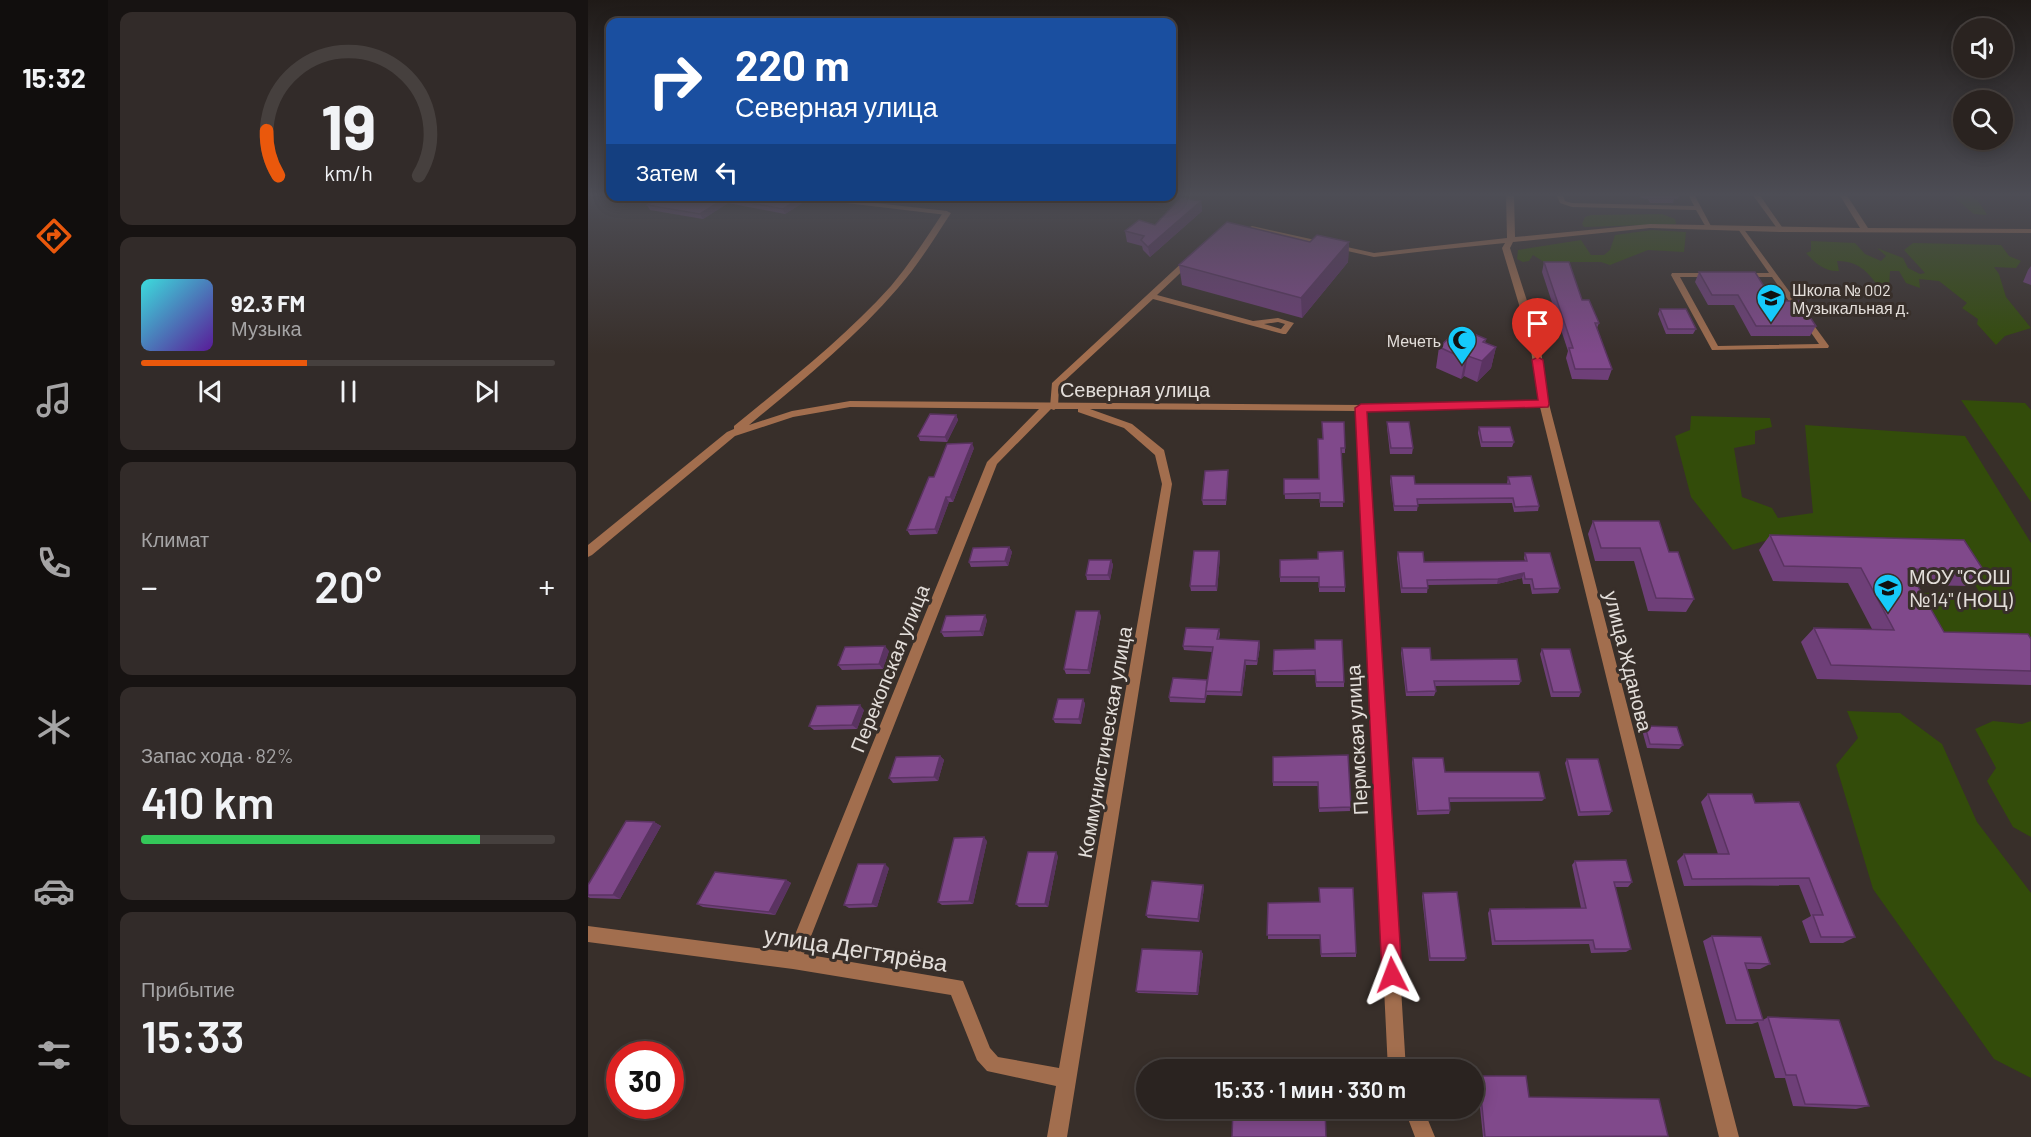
<!DOCTYPE html>
<html lang="ru">
<head>
<meta charset="utf-8">
<style>
	body { margin:0; font-family:Barlow,sans-serif; background:#322b29; color:#f1f3f6; height:100vh; display:flex; flex-direction:column; font-size:22px; white-space:nowrap }
	* { box-sizing:border-box; margin:0 }
	p { font-size:20px; color:#a5a4a5 }
	.icon { flex:none; width:33px; height:33px; fill:none; stroke:currentColor; stroke-width:2; stroke-linecap:round; stroke-linejoin:round }
	.map { position:relative; flex:1; overflow:hidden }
	.details { display:flex; flex-direction:column; gap:12px; padding:12px; background:#171312; width:480px }
	.details>* { flex:none }
	.top-card { position:absolute; left:18px; top:18px; width:570px; height:183px; border-radius:12px; box-shadow:0 3px 15px #0003,0 0 0 2px #46403e; background:#1a4fa0; color:#fff; overflow:hidden }
	.buttons { position:absolute; left:1365px; top:18px; display:grid; gap:12px }
	.buttons a { display:grid; place-items:center; width:60px; height:60px; border-radius:50%; background:#2a2320; box-shadow:0 3px 15px #0003,0 0 0 2px #46403e; font-size:30px }
	.speed { position:absolute; left:18px; top:1041px; display:flex; gap:12px; font-size:30px; font-weight:700; text-align:center }
	.speed>* { display:grid; place-content:center; width:78px; height:78px; border-radius:50%; background:#2a2320; box-shadow:0 3px 15px #0003,0 0 0 2px #46403e; line-height:1 }
	.speed .limit { border:9px solid #d22; background:#fff; color:#111 }
	.pin { position:absolute; display:grid; place-items:center; width:51px; height:51px; color:#fff; margin:-62px -26px; border-radius:50% 50% 50% 0; rotate:-45deg; box-shadow:0 0 6px #0007 }
	.pin .icon { rotate:45deg }
	.me { position:absolute; width:66px; margin:-33px; rotate:357deg; stroke-linejoin:round; filter:drop-shadow(0 0 4px #0008) }
	.turn { display:flex; align-items:center; gap:21px; height:126px; padding:0 30px; font-size:27px }
	.turn .icon { width:78px; height:78px; stroke-width:2.5 }
	.turn b { display:block; font-size:42px; line-height:51px }
	.then { display:flex; align-items:center; height:57px; padding:0 30px; background:#0003; gap:12px; font-size:22px }
	.big { font-size:45px; font-weight:600; line-height:1.1 }
	.details .tile { flex:1; display:flex; flex-direction:column; justify-content:center; gap:9px; min-width:0; padding:0 21px; border-radius:12px; background:#322b29 }
	.details .dial { align-items:center; gap:0 }
	.dial svg { height:156px; overflow:visible; fill:none; stroke:#46403e; stroke-width:7; stroke-linecap:round; text-anchor:middle }
	.dial text { fill:#f1f3f6; stroke:none }
	.song { display:flex; align-items:center; gap:18px }
	.cover { width:72px; height:72px; border-radius:9px; background:linear-gradient(135deg,hsl(180 70% 55%),hsl(270 70% 35%)) }
	.played { height:6px; border-radius:3px; background:linear-gradient(90deg,#ea580c 40%,#46403e 40%) }
	.keys { display:flex; justify-content:space-around; direction:ltr }
	.heat { display:flex; justify-content:space-between; align-items:center; font-size:33px; direction:ltr }
	.charge { height:9px; border-radius:4px; background:linear-gradient(90deg,#34c759 82%,#46403e 0) }
	.trip { position:absolute; left:548px; top:1059px; width:348px; height:60px; border-radius:30px; background:#2a2320; box-shadow:0 3px 15px #0003,0 0 0 2px #46403e; font-weight:600; line-height:60px; text-align:center }
	main { display:flex; flex:1; min-height:0 }
	.menu { display:flex; flex-direction:column; width:108px; justify-content:space-around; align-items:center; background:#110e0d; color:#a5a4a5 }
	.menu .icon { width:42px; height:42px }
	.menu .active { color:#ea580c }
	.menu b { font-size:27px; color:#f1f3f6 }
	.map>svg:first-child { display:block }
	.green { fill:#334c0a }
	.lines { fill:none; stroke-linecap:round; stroke-linejoin:round }
	.service { fill:#a26e4e; fill-rule:evenodd }
	.minor { fill:#a26e4e; fill-rule:evenodd }
	.wall { fill:#6e3f78 }
	.shaded-wall { fill:#5a3361 }
	.building { fill:#80498b; stroke:#5a3361; stroke-width:1.5 }
	.route { fill:#e11d48; stroke:#92132f; stroke-width:1.5 }
	.labels { text-anchor:middle; dominant-baseline:central; stroke-width:6; stroke-linejoin:round; paint-order:stroke }
	.far-poi-label { font-size:16px; fill:#e3deda; stroke:#382f2a; text-anchor:start }
	.street-label { font-size:20px; fill:#e3deda; stroke:#382f2a }
	.poi-label { font-size:20px; fill:#e3deda; stroke:#382f2a; text-anchor:start }
	.near-street-label { font-size:24px; fill:#e3deda; stroke:#382f2a }
</style>
</head>
<body>
<main>
<nav class="menu">
<b>15:32</b>
<svg class="icon active" aria-label="directions" viewBox="0 0 24 24"><path d="M12 3l9 9-9 9-9-9zM9 14v-3h6M13 9l2 2-2 2"/></svg>
<svg class="icon" aria-label="music" viewBox="0 0 24 24"><path d="M9 18V5l10-2v13"/><circle cx="6" cy="18" r="3"/><circle cx="16" cy="16" r="3"/></svg>
<svg class="icon" aria-label="phone" viewBox="0 0 24 24"><path d="M5 4h4l2 5-3 2q2 4 5 5l2-3 5 2v4C11 20 4 13 5 4z"/></svg>
<svg class="icon" aria-label="climate" viewBox="0 0 24 24"><path d="M12 3v18M4 7l16 10M4 17L20 7"/></svg>
<svg class="icon" aria-label="car" viewBox="0 0 24 24"><path d="M5 17H2v-5l4-1 3-4h7l3 4 3 1v5h-3M9 17h6M6 11h13"/><circle cx="7" cy="17" r="2"/><circle cx="17" cy="17" r="2"/></svg>
<svg class="icon" aria-label="filters" viewBox="0 0 24 24"><path d="M4 7h16M4 17h16"/><circle cx="9" cy="7" r="2"/><circle cx="15" cy="17" r="2"/></svg>
</nav>
<section class="details">
<div class="tile dial"><svg viewBox="0 0 100 80">
<path d="M14 69A42 42 0 1 1 86 69"/>
<path d="M14 69A42 42 0 0 1 8 46" stroke="#ea580c"/>
<text x="50" y="56" font-size="32" font-weight="700">19</text>
<text x="50" y="72" font-size="11">km/h</text>
</svg></div>
<div class="tile">
<div class="song"><i class="cover"></i><div><b>92.3 FM</b><p>Музыка</p></div></div>
<div class="played"></div>
<div class="keys"><svg class="icon" aria-label="previous" viewBox="0 0 24 24"><path d="M18 5L8 12l10 7zM5 5v14"/></svg><svg class="icon" aria-label="pause" viewBox="0 0 24 24"><path d="M8 5v14M16 5v14"/></svg><svg class="icon" aria-label="next" viewBox="0 0 24 24"><path d="M6 5l10 7-10 7zM19 5v14"/></svg></div>
</div>
<div class="tile"><p>Климат</p>
<div class="heat"><a>−</a><b class="big">20°</b><a>+</a></div>
</div>
<div class="tile"><p>Запас хода · 82%</p><b class="big">410 km</b><div class="charge"></div></div>
<div class="tile"><p>Прибытие</p><b class="big">15:33</b></div>
</section>
<div class="map">
<svg width="1443" height="1137" viewBox="0 0 1443 1137">
	<rect width="100%" height="100%" fill="#382f2a"/>
	<!-- green -->
	<path class="green" d="M1362 194C1384 194 1388 195 1399 215L1386 214Z
		M294 196H356V197L351 205 289 201Z
		M1074 214 1087 219 1088 224 996 227 994 224 997 217 1003 215Z
		M1064 230 1098 232 1096 252 1060 250 1022 265 1013 262H956L945 255 941 261 935 262 929 259 930 250 993 240 1003 255H1016L1022 250 1027 235Z
		M1223 241 1267 243 1277 254 1293 261 1298 256 1289 248 1315 258 1320 268 1332 274 1337 273 1316 250 1325 243 1413 245 1421 256 1433 261 1428 268 1406 267 1411 274 1418 297 1443 328 1417 336 1408 345 1389 324 1390 319 1374 308 1379 303 1351 281 1331 279 1332 288 1318 283 1311 271H1302L1301 287 1290 286C1279 271 1270 261 1249 261L1251 271C1237 272 1227 263 1218 253L1223 251Z
		M1373 400 1437 403 1443 410V502Z
		M1103 416 1182 418 1184 427 1167 431V444L1146 448 1154 497 1184 508 1190 518 1225 513 1217 425 1377 436 1443 543V665L1352 643 1340 620 1334 593 1363 592 1394 597 1366 548 1190 537 1145 550 1103 497 1087 436 1102 430Z
		M1259 711 1312 713 1354 744 1389 822 1443 893V1078L1406 1059 1285 889 1248 765 1270 738Z
		M1405 721 1434 724 1443 721V837L1425 827 1399 781 1408 768 1387 729Z"/>
	<g class="lines">
		<!-- service -->
		<path class="service" d="M968 194H974L977 201 984 203 1106 206 1100 194H1106L1124 228 1119 229 1108 210 984 207 972 203Z
			M1164 194H1171L1196 230 1195 231H1191Z
			M199 196H225L359 211 362 213 359 215Z
			M664 226 786 253 838 247 842 249 838 251 786 257 662 229V227Z
			M1153 227 1155 228 1241 346 1240 348 1124 350 1083 275 1084 273H1124L1128 275 1124 277H1092L1130 346 1231 344 1184 277H1154L1150 275 1154 273H1181L1150 229Z
			M598 259 605 261 569 295 665 321 690 318 706 323 698 334H695L565 299 471 386 470 407 466 410 463 409 462 407 464 383ZM690 322 697 324 693 329 676 324Z"/>
		<!-- minor -->
		<path class="minor" d="M918 194H926L927 237 1062 224 1272 228 1251 194H1258L1280 228 1443 229V233L1193 232 1062 228 925 242 922 248 951 338 961 404 1151 1137H1131L952 407 778 411 818 1070H800L768 411 502 409 544 424 576 450 584 484 479 1137H459L468 1086 399 1071 389 1060 363 995 205 969 0 942V926L200 952 399 462 451 409 262 407 205 417 147 436 4 555 0 557V545L139 432 146 429V426C201 381 256 338 303 286 323 262 339 237 356 211L363 213C346 239 330 265 310 288 266 339 213 382 161 425L204 411 262 401 773 405 951 401 941 338 914 248 917 243 838 251 834 249 838 247 919 238ZM463 409H490V412L536 428 567 455 574 484 471 1068 410 1057 402 1048 375 981 216 954 409 464Z
			M816 1108H835L847 1137H827Z"/>
	</g>
	<!-- wall -->
	<path class="wall" d="M985 194H1092L1090 199H1086L1085 203H1062L1060 199 1053 198 1052 196Z
		M73 196 214 197 216 202 197 214 140 203 115 219 62 210 59 205Z
		M613 201 614 211 562 257 555 250 554 246 539 242 537 231 567 225Z
		M761 242 760 262 714 318 594 285 591 265Z
		M956 262 994 300 1011 323 1009 328 1024 369 1020 380 984 379 978 358 980 351 954 272Z
		M1443 266V285L1435 282 1440 270Z
		M1111 272 1185 301 1228 326 1222 336H1163L1146 305H1120L1107 282Z
		M1072 309 1108 329 1105 334H1078L1070 314Z
		M898 339 897 343 908 347 903 368 889 382 876 376 873 379 848 368 851 347Z
		M368 415 370 420 359 442 332 441 330 436Z
		M799 422 825 448 824 454H802L799 428Z
		M891 427 926 442 924 447H893L890 433Z
		M730 439 757 448V453H753L755 507H732V499H697L696 479H731Z
		M386 448 365 502H361L349 534 322 535 319 530 346 477Z
		M640 476 638 505H615L614 500Z
		M803 476 827 484H919L920 477 951 506 950 511 926 512 924 503 830 504 829 511H806L802 481Z
		M1005 521 1081 552 1106 599 1098 612 1060 611 1046 561H1007L1000 534Z
		M1182 535 1396 571 1381 586 1329 585 1356 632 1443 639V685L1229 679 1213 642 1226 628 1284 629 1260 583 1185 581 1171 550Z
		M421 547 424 552 420 566 383 567 381 562Z
		M631 551 632 556 629 591H603L602 586Z
		M810 552 836 562 937 561 936 558 937 553 972 588 970 593 944 594 942 584H935L934 578 909 584 840 585 839 593H813L809 558Z
		M523 560 525 565 522 580H499L498 575Z
		M692 560 757 587V592H731V582H692Z
		M513 616 502 674H478L476 669Z
		M399 620 395 636 356 637 353 632Z
		M631 629 632 634 631 639 671 641 672 646 669 665H658L654 696 619 695V694L617 703 582 702 581 697 620 681 624 652 596 650 595 646Z
		M814 648 843 660 933 681 931 685 847 686 848 691 846 696H818L813 653Z
		M954 649 993 692 991 697H963L952 654Z
		M686 650 756 682V687H728L727 675H685Z
		M301 651 295 669 254 670 250 665Z
		M495 699 497 704 493 724 467 723 465 719Z
		M276 710 269 729 226 730 221 726Z
		M1057 726 1095 745 1091 749 1059 748 1054 730Z
		M760 755 762 811 731 812 730 786H685V782Z
		M352 756 356 760 350 781 305 783 301 778Z
		M825 758 857 772 957 798 954 801 861 802 862 810 861 814 829 815 824 762Z
		M979 759 1024 811 1021 815 990 816 977 763Z
		M1120 794 1167 803 1267 937 1255 943H1222L1214 921 1223 916 1211 885 1096 886 1089 861 1096 854H1130L1113 802Z
		M66 822 73 826 32 899 2 898 0 897V885Z
		M399 841 385 904 354 905 350 902Z
		M470 856 460 907H431L428 904Z
		M987 861 1044 882 1040 887H1027L1043 949 1038 952 1003 953 1001 944 904 945 900 913 902 909 993 908 984 865Z
		M301 868 289 907 261 908 256 905Z
		M198 880 203 883 187 915 115 907 109 904Z
		M615 885 616 888 611 922 560 918 558 915Z
		M835 893 878 958 876 961H841L834 896Z
		M680 903 768 953V957H733L732 939H680Z
		M1124 936 1182 964 1172 969H1159L1175 1020 1180 1017 1281 1106 1268 1109 1205 1106 1197 1078H1187L1170 1022 1164 1024H1138L1115 941Z
		M613 951 615 954 610 995 550 993 548 991Z
		M891 1076 941 1097 1080 1136 895 1137 889 1078Z"/>
	<!-- shaded-wall -->
	<path class="shaded-wall" d="M214 197 216 202 197 214 195 209Z
		M137 198 140 203 115 219 112 214Z
		M613 201 614 211 562 257 560 247Z
		M761 242 760 262 714 318 713 298Z
		M908 347 903 368 889 382 894 361Z
		M880 356 876 376 873 379 877 359Z
		M368 415 370 420 359 442 357 437Z
		M384 443 386 448 365 502 362 497Z
		M358 497 361 502 349 534 347 529Z
		M421 547 424 552 420 566 417 561Z
		M631 551 632 556 629 591 628 586Z
		M523 560 525 565 522 580 520 575Z
		M936 573 934 578 909 584 910 579Z
		M511 611 513 616 502 674 500 670Z
		M397 615 399 620 395 636 392 631Z
		M671 641 672 646 669 665V661Z
		M297 646 301 651 295 669 291 664Z
		M657 660 658 665 654 696 653 692Z
		M495 699 497 704 493 724 491 719Z
		M272 705 276 710 269 729 264 725Z
		M352 756 356 760 350 781 346 777Z
		M66 822 73 826 32 899 25 895Z
		M396 837 399 841 385 904 381 901Z
		M468 852 470 856 460 907 457 904Z
		M297 864 301 868 289 907 284 904Z
		M198 880 203 883 187 915 181 912Z
		M615 885 616 888 611 922 610 919Z
		M613 951 615 954 610 995 609 993Z"/>
	<!-- building -->
	<path class="building" d="M73 196H213L214 197 195 209 137 198 112 214 59 205Z
		M592 198 613 201 560 247 553 240 556 236 537 231 551 220 567 225Z
		M639 222 722 242 729 235 761 242 713 298 591 265Z
		M956 262H981L994 300H1001L1011 323H1007L1024 369H987L981 348H985Z
		M1111 272H1167L1185 301H1211L1228 326H1168L1150 295H1124Z
		M1072 309H1098L1108 329H1080Z
		M872 328 898 339 895 342 908 347 894 361 880 356 877 359 851 347Z
		M342 414 368 415 357 437 330 436Z
		M734 422H756L757 448H753L756 502H732V493L696 494V479H731L730 439H735Z
		M799 422H821L825 448H803Z
		M891 427H922L926 442H894Z
		M384 443 362 497H358L347 529 319 530 341 477H346L359 444Z
		M640 470 638 500H614L617 471Z
		M803 476H826L827 484H922L920 477 943 476 951 506 927 507 925 498 829 499 830 506H806Z
		M1005 521H1071L1081 552H1090L1106 599 1068 598 1052 548H1013Z
		M1182 535 1376 540 1396 571 1320 569 1356 632 1440 634 1443 639V671L1243 665 1226 628 1306 630 1273 568 1196 566Z
		M421 547 417 561 381 562 385 548Z
		M606 551H631L628 586H602Z
		M755 551 757 587H731V577H692V560L730 559V552Z
		M810 552H835L836 562 939 561 937 553H962L972 588 946 589 944 579H937L936 573 910 579 839 580 840 588H814Z
		M501 560H523L520 575H498Z
		M488 611H511L500 670 476 669Z
		M397 615 392 631 353 632 358 616Z
		M598 628 631 629 629 639 671 641 669 661 657 660 653 692 618 691 625 647 595 646Z
		M727 640H754L756 682H728L727 670 685 671 686 650 727 649Z
		M297 646 291 664 250 665 257 647Z
		M814 648H842L843 660 929 659 933 681H846L848 691 819 692Z
		M954 649H982L993 692H965Z
		M585 678 619 680 617 699 581 697Z
		M470 699H495L491 719H465Z
		M272 705 264 725 221 726 229 706Z
		M1057 726 1089 727 1095 745 1062 744Z
		M760 755 763 807 731 808 730 782H685V757Z
		M352 756 346 777 301 778 308 757Z
		M825 758H855L857 772H951L957 798H861L862 810 830 811Z
		M979 759H1010L1024 811 992 812Z
		M1120 794H1164L1167 803 1211 802 1267 937H1233L1225 915H1235L1221 878 1104 879 1096 854H1141Z
		M38 821 66 822 25 895H0V885Z
		M396 837 381 901 350 902 366 838Z
		M440 852H468L457 904H428Z
		M1038 860 1044 882H1026L1043 949H1007L1005 940 907 941 902 909 998 908 987 861Z
		M270 864H297L284 904 256 905Z
		M127 872 198 880 181 912 109 904Z
		M564 881 615 885 610 919 558 915Z
		M731 888H765L768 953 733 954 732 935H679L680 903 732 902Z
		M869 892 878 958H842L835 893Z
		M1124 936 1173 937 1182 964 1157 963 1175 1020H1148Z
		M554 949 613 951 609 993 548 991Z
		M1180 1017 1251 1020 1281 1106 1217 1104 1208 1075H1198Z
		M891 1076H938L941 1097 1071 1099 1080 1136 897 1137Z
		M645 1108H737L738 1137H644Z"/>
	<!-- sky -->
	<linearGradient id="sky" x2="0" y2="1"><stop stop-color="#1f1a17"/><stop offset="0.55" stop-color="#4d4d55"/><stop offset="1" stop-color="#4d4d55" stop-opacity="0"/></linearGradient>
	<rect width="1443" height="354" fill="url(#sky)"/>
	<!-- route -->
	<path class="route" d="M950 357 955 360 961 404 960 407 779 412 814 975 811 982 804 985 797 982 794 975 767 408 773 404 950 400 944 360Z"/>
	<!-- icons -->
	<defs>
		<g id="school-pin" transform="scale(1.5)"><path d="M0 17L-7.5 6A9.5 9.5 0 1 1 7.5 6Z" fill="#15cafb" stroke="#382f2a"/><path d="M0-5L7-2L0 1L-7-2ZM-4 1L0 2.5L4 1V4Q0 6-4 4Z" fill="#111"/></g>
		<g id="mosque-pin" transform="scale(1.5)"><path d="M0 17L-7.5 6A9.5 9.5 0 1 1 7.5 6Z" fill="#15cafb" stroke="#382f2a"/><path d="M3.5-4.9A6 6 0 1 0 3.5 4.9A5 5 0 1 1 3.5-4.9Z" fill="#111"/></g>
	</defs>
	<g fill-rule="evenodd">
		<use href="#school-pin" x="1183" y="298"/>
		<use href="#mosque-pin" x="874" y="340"/>
		<use href="#school-pin" x="1300" y="588"/>
	</g>
	<g class="labels">
		<!-- far-poi labels -->
		<g class="far-poi-label">
			<text x="1204" y="289">Школа № 002<tspan x="1204" dy="18">Музыкальная д.</tspan></text>
			<text x="853" y="340" text-anchor="end">Мечеть</text>
		</g>
		<!-- street labels -->
		<g class="street-label">
			<text x="547" y="389">Северная улица</text>
			<text transform="translate(1041 661) rotate(76)">улица Жданова</text>
			<text transform="translate(301 668) rotate(-68)">Перекопская улица</text>
			<text transform="translate(768 740) rotate(-93)">Пермская улица</text>
			<text transform="translate(516 742) rotate(-80)">Коммунистическая улица</text>
		</g>
		<!-- poi labels -->
		<g class="poi-label">
			<text x="1321" y="576">МОУ "СОШ<tspan x="1321" dy="23">№14" (НОЦ)</tspan></text>
		</g>
		<!-- near-street labels -->
		<g class="near-street-label">
			<text transform="translate(268 948) rotate(9)">улица Дегтярёва</text>
		</g>
	</g>
</svg>
<div class="buttons">
<a><svg class="icon" aria-label="sound" viewBox="0 0 24 24"><path d="M4 9h4l5-4v14l-5-4H4zM17 9q2 3 0 6"/></svg></a>
<a><svg class="icon" aria-label="search" viewBox="0 0 24 24"><circle cx="10" cy="10" r="6"/><path d="M15 15l6 6"/></svg></a>
</div>
<div class="speed"><div class="limit">30</div></div>
<div class="pin" style="left:950px;top:360px;background:#d93025"><svg class="icon" aria-label="arrive" viewBox="0 0 24 24"><path d="M6 21V4h12l-3 4 3 4H6"/></svg></div>
<svg class="me" style="left:804px;top:975px" viewBox="-20 -20 40 40"><path d="M0-17L14 15 0 8-14 15z" fill="#e11d48" stroke="#fff" stroke-width="4"/></svg>
<div class="trip">15:33 · 1 мин · 330 m</div>
<div class="top-card">
<div class="turn"><svg class="icon" aria-label="right" viewBox="0 0 24 24"><path d="M7 20v-9h11M14 6l5 5-5 5"/></svg><div><b>220 m</b>Северная улица</div></div>
<div class="then">Затем<svg class="icon" aria-label="left" viewBox="0 0 24 24"><path d="M17 20v-9H6M10 6l-5 5 5 5"/></svg></div>
</div>
</div>
</main>
</body>
</html>
